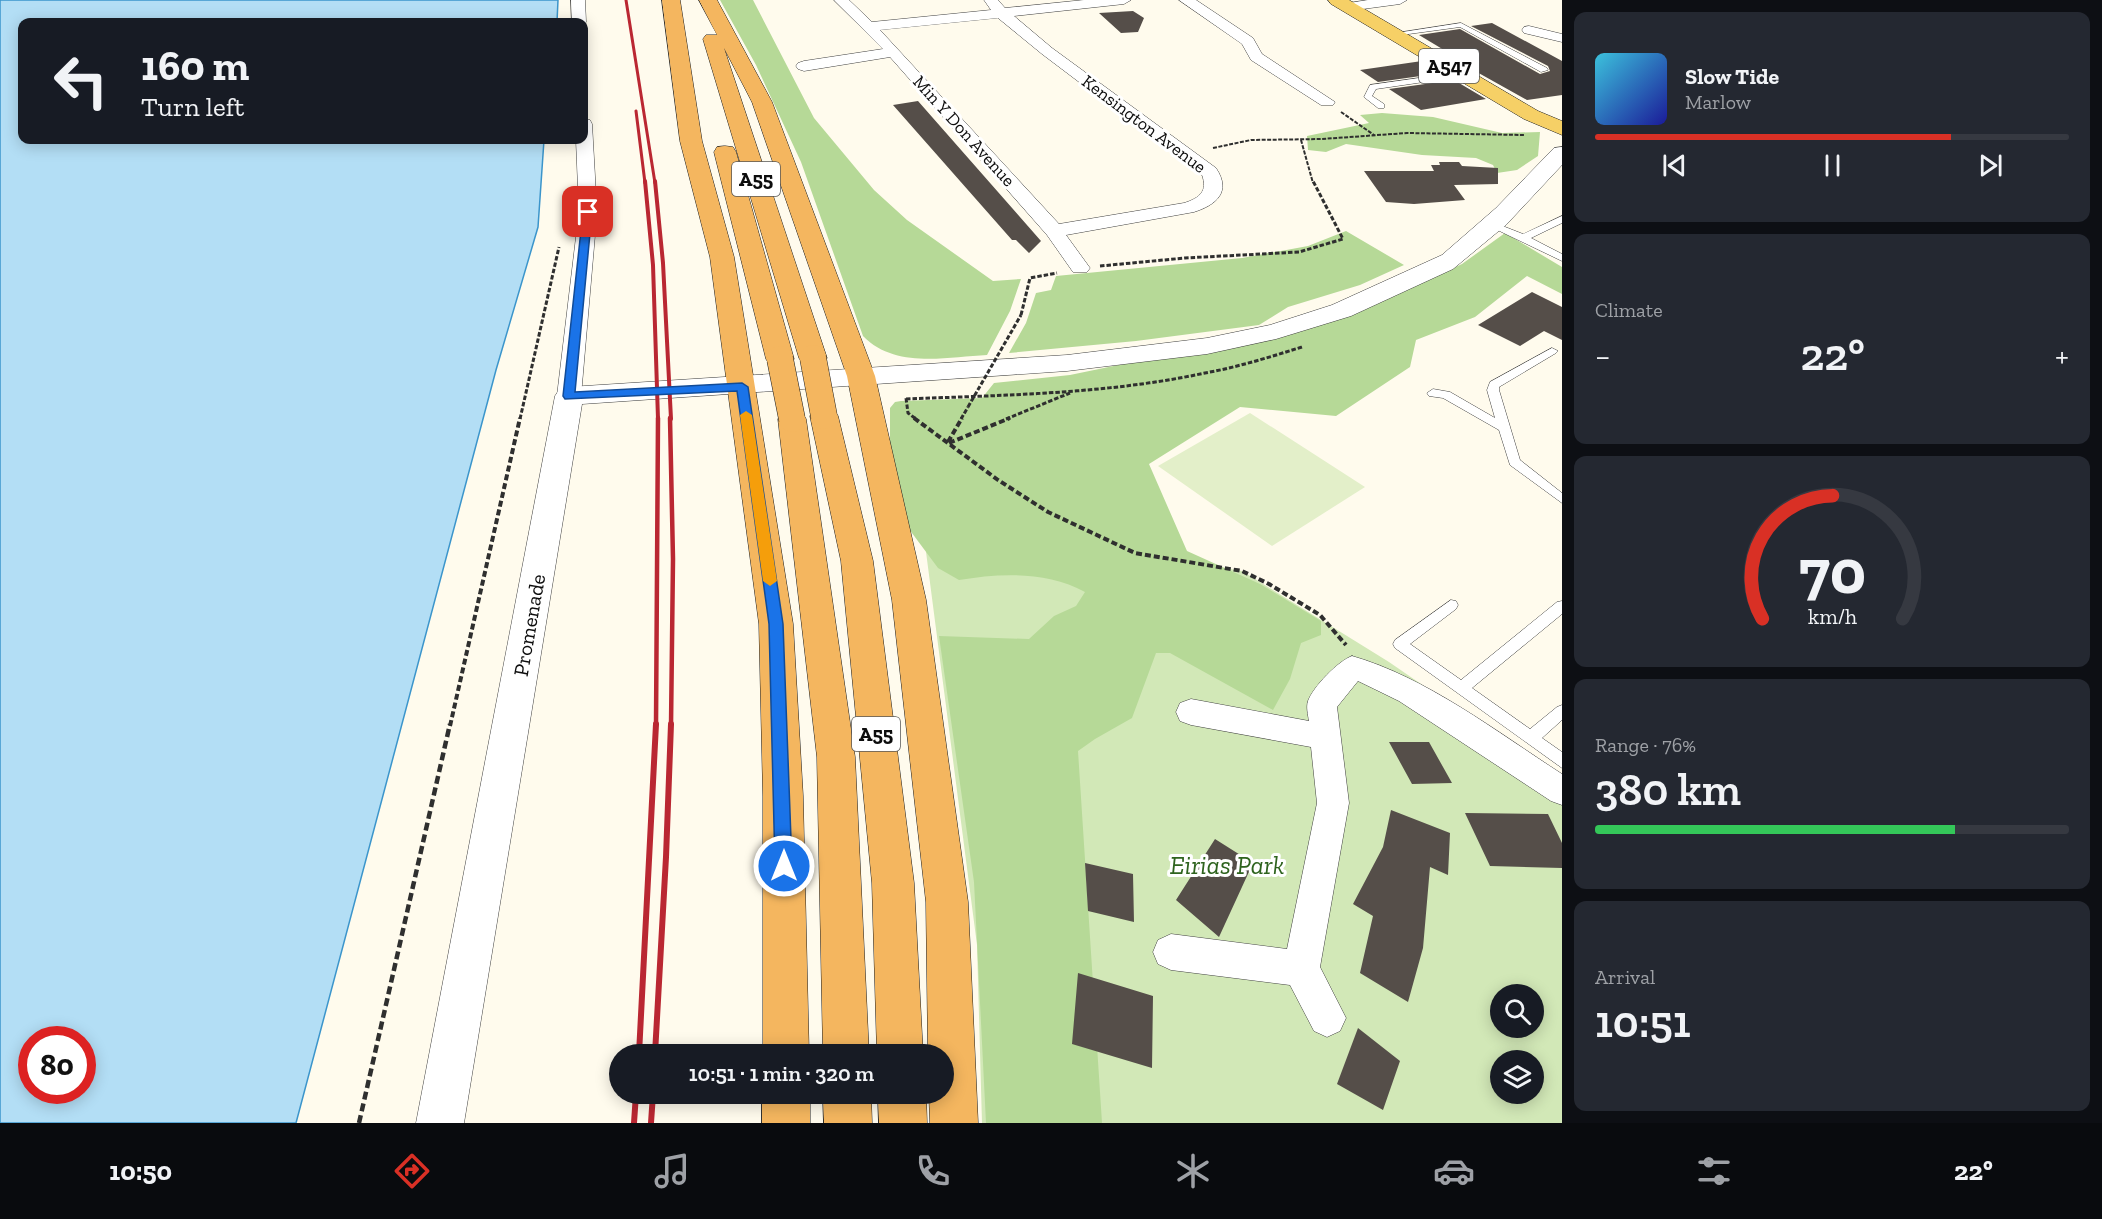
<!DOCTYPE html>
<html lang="en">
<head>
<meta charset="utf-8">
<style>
	body { margin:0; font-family:"Zilla Slab",serif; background:#242831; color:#f1f3f6; height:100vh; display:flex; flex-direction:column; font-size:22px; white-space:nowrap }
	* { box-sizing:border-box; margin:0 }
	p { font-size:20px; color:#9ea1a6 }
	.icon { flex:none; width:33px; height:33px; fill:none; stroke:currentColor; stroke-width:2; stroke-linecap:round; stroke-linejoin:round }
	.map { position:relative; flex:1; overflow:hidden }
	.sheet { display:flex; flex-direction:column; gap:12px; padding:12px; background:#0d0f14; width:540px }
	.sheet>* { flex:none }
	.hud { position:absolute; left:18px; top:18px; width:570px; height:126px; border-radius:12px; box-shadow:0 3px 15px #0003; background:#171b24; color:#f1f3f6; overflow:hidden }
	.buttons { position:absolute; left:1490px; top:984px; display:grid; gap:12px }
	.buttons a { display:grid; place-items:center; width:54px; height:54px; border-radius:50%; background:#171b24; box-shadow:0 3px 15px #0003; font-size:30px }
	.speed { position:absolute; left:18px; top:1026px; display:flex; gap:12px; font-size:30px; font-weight:700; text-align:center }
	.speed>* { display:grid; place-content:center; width:78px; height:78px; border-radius:50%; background:#171b24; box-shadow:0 3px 15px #0003; line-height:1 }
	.speed .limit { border:9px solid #d22; background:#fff; color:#111 }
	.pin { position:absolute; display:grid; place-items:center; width:51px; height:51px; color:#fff; margin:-26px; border-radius:12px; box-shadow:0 3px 9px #0006 }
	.me { position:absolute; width:66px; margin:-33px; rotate:0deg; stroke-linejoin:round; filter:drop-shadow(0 0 4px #0008) }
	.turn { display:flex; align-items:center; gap:21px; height:126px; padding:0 24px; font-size:27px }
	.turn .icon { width:78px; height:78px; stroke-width:2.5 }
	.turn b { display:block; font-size:42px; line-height:51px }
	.big { font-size:45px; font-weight:600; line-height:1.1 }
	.sheet .widget { flex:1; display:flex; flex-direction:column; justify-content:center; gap:9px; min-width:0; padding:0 21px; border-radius:12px; background:#242831 }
	.sheet .dial { align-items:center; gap:0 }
	.dial svg { height:156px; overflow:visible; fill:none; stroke:#363941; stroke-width:7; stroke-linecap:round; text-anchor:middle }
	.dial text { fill:#f1f3f6; stroke:none }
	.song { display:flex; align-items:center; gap:18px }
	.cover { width:72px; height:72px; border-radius:9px; background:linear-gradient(135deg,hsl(190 70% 55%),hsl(240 70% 35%)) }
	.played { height:6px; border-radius:3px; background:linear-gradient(90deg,#d93025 75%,#363941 75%) }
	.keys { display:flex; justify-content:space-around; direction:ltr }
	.heat { display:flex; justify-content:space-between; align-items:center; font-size:33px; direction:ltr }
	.charge { height:9px; border-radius:4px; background:linear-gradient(90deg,#34c759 76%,#363941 0) }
	.trip { position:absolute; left:609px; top:1044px; width:345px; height:60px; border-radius:30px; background:#171b24; box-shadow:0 3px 15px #0003; font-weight:600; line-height:60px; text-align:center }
	.tabs { display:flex; height:96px; justify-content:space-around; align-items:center; background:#090b0e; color:#9ea1a6 }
	.tabs .icon { width:42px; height:42px }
	.tabs .current { color:#d93025 }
	.tabs b { font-size:27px; color:#f1f3f6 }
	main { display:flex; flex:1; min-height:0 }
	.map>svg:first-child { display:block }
	.green { fill:#d2e8b7; fill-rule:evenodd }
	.forest { fill:#b6d997 }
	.pitch { fill:#e3efc9 }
	.water { fill:#b3def5; stroke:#3b95cb; stroke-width:1.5; fill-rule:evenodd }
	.building { fill:#554e49 }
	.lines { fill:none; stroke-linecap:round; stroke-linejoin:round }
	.service-casing { stroke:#404040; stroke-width:1 }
	.minor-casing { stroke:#404040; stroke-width:1 }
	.tertiary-casing { stroke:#404040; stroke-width:1 }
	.primary-casing { stroke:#1e1e1e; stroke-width:1 }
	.trunk-casing { stroke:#1e1e1e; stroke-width:1 }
	.path-far3 { stroke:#2f2f2f; stroke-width:2; stroke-dasharray:4 1.5; stroke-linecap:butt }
	.path-far2 { stroke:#2f2f2f; stroke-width:3; stroke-dasharray:4.5 2; stroke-linecap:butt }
	.path-far1 { stroke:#2f2f2f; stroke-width:4; stroke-dasharray:6 3; stroke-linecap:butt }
	.path { stroke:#2f2f2f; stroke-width:4.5; stroke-dasharray:8 4; stroke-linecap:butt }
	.service { fill:#fff; fill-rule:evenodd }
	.minor { fill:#fff; fill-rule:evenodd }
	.tertiary { fill:#fff; fill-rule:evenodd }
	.primary { fill:#f6d066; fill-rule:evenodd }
	.trunk { fill:#f4b65f; fill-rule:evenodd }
	.rail-far3 { stroke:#ba2732; stroke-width:3 }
	.rail-far2 { stroke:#ba2732; stroke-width:4 }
	.rail-far1 { stroke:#ba2732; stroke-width:4.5 }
	.rail { stroke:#ba2732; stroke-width:6 }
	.trunk-bridge-casing { stroke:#1e1e1e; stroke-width:27; stroke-linecap:butt }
	.path-bridge { stroke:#2f2f2f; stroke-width:3; stroke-dasharray:4.5 2; stroke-linecap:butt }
	.trunk-bridge { stroke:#f4b65f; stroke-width:26 }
	.route { fill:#1a73e8; stroke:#114b97; stroke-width:1.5 }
	.slow { fill:#f59e0b }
	.labels { text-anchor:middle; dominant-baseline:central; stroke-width:6; stroke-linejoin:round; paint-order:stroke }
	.far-street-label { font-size:18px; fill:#0d0d0d; stroke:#fff }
	.shield { fill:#fff; stroke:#565656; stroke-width:1.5 }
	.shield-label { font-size:20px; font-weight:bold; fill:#0d0d0d }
	.street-label { font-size:21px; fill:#0d0d0d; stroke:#fff }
	.near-park-label { font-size:26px; font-style:italic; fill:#2e631e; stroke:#fff }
</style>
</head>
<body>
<main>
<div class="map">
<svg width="1562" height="1123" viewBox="0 0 1562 1123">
	<rect width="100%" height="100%" fill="#fffbed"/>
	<!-- green -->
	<path class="green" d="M908 413 1135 553 1242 571 1389 662 1562 781V1123H982L977 945ZM1500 994H1533V1028H1500ZM1500 1060H1533V1094H1500Z"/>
	<!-- forest -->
	<path class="forest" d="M720 0H753L814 118 874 190 907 220 993 281 1021 279 1010 311 987 355C946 357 895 369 863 336L801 162 756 65Z
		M1382 113 1433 117 1502 133 1540 132 1538 156 1517 170 1497 173 1493 165 1476 158 1422 155 1346 144 1326 152 1308 150 1307 136 1369 123 1360 115Z
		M1346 231 1404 265 1360 285 1288 307 1259 325 1136 341 1009 353 1026 323 1036 293 1051 290 1056 276 1242 258 1308 246Z
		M1505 233 1562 267V294L1527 276 1475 317 1416 340 1410 367 1336 416 1240 407 1149 464 1187 551 1260 584 1321 621V635L1301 643 1290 679 1273 710 1170 653H1156L1132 718 1095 739 1078 751 1102 1123H986L974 882 939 636 1029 639 1054 616 1076 606 1085 592C1047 571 1000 573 959 580L938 568 906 525 890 446V408L895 402 901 401 982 398 994 383 1070 375 1186 351 1394 295 1462 264Z"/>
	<!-- pitch -->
	<path class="pitch" d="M1250 413 1365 487 1272 546 1158 466Z"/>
	<!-- water -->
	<path class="water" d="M0 0H558L557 22H22V140H544L538 227 496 370 296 1123H0ZM32 1040H82V1090H32Z"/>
	<!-- building -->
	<path class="building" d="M1133 11 1144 18 1138 32 1121 33 1099 13Z
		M1492 23 1562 61V95L1527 100 1450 57 1454 56 1419 35 1460 29 1540 74 1550 71 1548 66 1471 26Z
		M1422 61 1442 73 1378 82 1360 70Z
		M1454 80 1486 99 1421 110 1389 89Z
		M918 101 1041 241 1029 253 1016 240H1012L893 105Z
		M1439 162H1459L1462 166 1498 168V184L1454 185 1465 200 1414 204 1386 202 1364 171H1434L1431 165H1440Z
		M1532 292 1562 307V340L1544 331 1520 346 1478 325Z
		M1389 742H1429L1452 783 1412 784Z
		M1391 810 1450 833 1448 875 1430 867 1423 948 1408 1002 1360 973 1373 916 1353 904 1383 847Z
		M1465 813 1548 814 1562 843V868L1490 866Z
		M1215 839 1253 863 1219 937 1176 900Z
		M1085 863 1133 874 1134 922 1088 911Z
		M1078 973 1153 996 1152 1068 1072 1044Z
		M1358 1028 1400 1061 1383 1110 1337 1084Z"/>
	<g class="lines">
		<!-- service casing -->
		<g class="service-casing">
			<path id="service" d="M1461 23 1547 68 1548 70 1541 72 1460 27 1394 36 1390 34Z
				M1462 72 1466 74 1465 76 1376 89 1372 96 1384 104V108H1378L1364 97 1370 85Z
				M1562 216V223L1531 238 1562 254V261L1487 225 1495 223 1523 234Z
				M1552 348 1558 351 1556 353 1499 387V390L1520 460 1562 493V503L1510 465 1499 430 1443 398 1429 396 1427 393 1433 389 1450 392 1495 418 1487 390 1490 382Z
				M1451 600 1456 601 1458 605 1456 609 1410 644 1461 680 1557 602 1562 601V614L1472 688 1530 729 1557 707 1562 705V720L1542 738 1562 752V768L1395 648 1393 644 1395 640Z"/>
		</g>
		<!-- minor casing -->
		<g class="minor-casing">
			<path id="minor" d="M571 0H585L586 22 584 25V22H572Z
				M834 0H849L872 22 991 10 984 0H998L1005 8 1084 0H1131L1124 4 1014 16 1052 48 1216 168C1232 192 1216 205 1194 212L1066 235 1090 268 1087 272H1073L1047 235 890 57 804 71 798 69 796 66 798 63 804 61 883 49ZM998 18 1042 54 1202 175C1208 191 1200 198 1184 203L1059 224 880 30Z
				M1179 0H1196L1253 38 1262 54 1335 102 1333 105H1321L1251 60 1242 44Z
				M1368 0H1407L1400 4 1348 11 1341 7 1343 4Z
				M1529 26 1562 34V42L1524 33 1522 30 1524 27Z
				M584 119 590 120 592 124 597 212 581 396 577 401 569 403 561 401 557 396 579 212 576 140H584Z
				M1352 656C1426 677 1497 732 1562 774V805L1551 801 1399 701 1358 681 1337 707 1349 803 1320 967 1346 1018 1340 1031 1327 1037 1314 1031 1290 985 1171 970 1158 964 1153 952 1158 940 1171 934 1287 949 1317 803 1311 747 1191 725 1180 721 1176 712 1180 703 1191 699 1309 721C1308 715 1306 707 1308 701 1313 687 1338 661 1352 656Z"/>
		</g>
		<!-- tertiary casing -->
		<g class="tertiary-casing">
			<path id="tertiary" d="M1562 147V165L1506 225 1453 269 1351 316 1276 339 1207 354 1067 371 582 404 464 1123H416L555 396 559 390 569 387 1067 355 1207 338 1270 325 1332 305 1442 255 1496 208 1554 148Z"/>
		</g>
		<!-- primary casing -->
		<g class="primary-casing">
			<path id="primary" d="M1328 0H1349L1538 111 1562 121V135L1524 119 1331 4Z"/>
		</g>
		<!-- trunk casing -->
		<g class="trunk-casing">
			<path id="trunk" d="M662 0H680L702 141 734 257 793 624 803 796 809 1054H763V796L759 624 710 257 680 141Z
				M699 0H717L772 102 875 376 926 600 968 902 978 1123H930L929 1094H944V1054H928L926 902 892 600 847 376 752 102 724 48 827 358 823 364 813 366 803 364 799 358 703 39 706 35H717Z
				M725 146 733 147 736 152 794 359 790 365 780 367 770 365 766 359 714 152 717 147Z
				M824 407 834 409 838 416 873 561 914 883 923 1054H877L872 883 841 561 810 416 814 409Z
				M792 410 802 412 806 419 855 757 869 1054H823L817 757 778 419 782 412Z
				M762 1094H810V1123H762Z
				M823 1094H871L872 1123H824Z
				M878 1094H926L927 1123H879Z"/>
		</g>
		<!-- path-far3 -->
		<path class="path-far3" d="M1341 112 1374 135
			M1301 140 1313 183
			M1213 148 1251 140 1322 139 1407 133 1525 135"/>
		<!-- path-far2 -->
		<path class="path-far2" d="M1100 266 1185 258 1299 252 1343 239 1313 181
			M1021 315 1030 278 1057 273
			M906 398 908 413 916 419
			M906 399C1006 395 1107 394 1205 373 1238 367 1270 357 1302 347
			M520 419 559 247
			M961 419 968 407
			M1006 419 1070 393"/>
		<!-- path-far1 -->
		<path class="path-far1" d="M914 418 998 480 1048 512 1135 553 1242 571 1269 584 1320 615 1346 645
			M948 442 962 418
			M949 443 1010 418
			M450 726 520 418"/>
		<!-- path -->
		<path class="path" d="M359 1123 450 724"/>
		<!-- service -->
		<use href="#service" class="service"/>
		<!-- minor -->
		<use href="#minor" class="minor"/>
		<!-- tertiary -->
		<use href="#tertiary" class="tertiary"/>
		<!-- primary -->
		<use href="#primary" class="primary"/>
		<!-- trunk -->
		<use href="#trunk" class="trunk"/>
		<!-- rail-far3 -->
		<path class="rail-far3" d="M626 0 655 183
			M636 111 645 183"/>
		<!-- rail-far2 -->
		<path class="rail-far2" d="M645 181 653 265 658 419
			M655 181 663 263 671 419"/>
		<!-- rail-far1 -->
		<path class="rail-far1" d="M670 418 673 559 671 726
			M656 726 658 418"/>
		<!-- rail -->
		<path class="rail" d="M639 1054 656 724
			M655 1054 666 857 671 724
			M634 1123 636 1094
			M651 1123 653 1094"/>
		<!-- trunk-bridge casing -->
		<g class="trunk-bridge-casing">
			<path id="trunk-bridge" d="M813 358 824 416
				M780 359 792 419"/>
		</g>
		<!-- path-bridge -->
		<path class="path-bridge" d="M968 407 1021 315"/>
		<!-- trunk-bridge -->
		<use href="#trunk-bridge" class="trunk-bridge"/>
	</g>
	<!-- route -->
	<path class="route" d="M588 209 592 212 575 392 742 383 748 387 783 624 792 866 790 872 784 874 778 872 775 866 769 624 737 391 565 399 563 396 583 212Z"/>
	<!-- slow -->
	<path class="slow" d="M746 411 752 415 777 581 770 586 763 581 740 415Z"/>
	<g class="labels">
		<!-- far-street labels -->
		<g class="far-street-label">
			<text transform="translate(1144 124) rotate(37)">Kensington Avenue</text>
			<text transform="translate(964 131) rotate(48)">Min Y Don Avenue</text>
		</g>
		<!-- shield labels -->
		<g class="shield">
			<rect x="1419" y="49" width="60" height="34" rx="4.5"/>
			<rect x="732" y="162" width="48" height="34" rx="4.5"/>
			<rect x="852" y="717" width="48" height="34" rx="4.5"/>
		</g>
		<g class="shield-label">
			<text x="1449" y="66">A547</text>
			<text x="756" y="179">A55</text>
			<text x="876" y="734">A55</text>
		</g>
		<!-- street labels -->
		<g class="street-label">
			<text transform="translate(529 625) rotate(-80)">Promenade</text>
		</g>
		<!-- near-park labels -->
		<g class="near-park-label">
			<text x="1227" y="865">Eirias Park</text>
		</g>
	</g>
</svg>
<div class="buttons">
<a><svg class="icon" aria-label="search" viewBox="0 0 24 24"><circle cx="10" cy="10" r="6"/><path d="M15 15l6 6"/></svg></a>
<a><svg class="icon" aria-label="layers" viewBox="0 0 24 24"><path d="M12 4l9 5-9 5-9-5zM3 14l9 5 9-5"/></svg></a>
</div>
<div class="speed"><div class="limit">80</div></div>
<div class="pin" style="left:588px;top:212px;background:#d93025"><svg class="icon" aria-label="arrive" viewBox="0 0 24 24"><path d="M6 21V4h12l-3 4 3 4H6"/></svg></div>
<svg class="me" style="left:784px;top:866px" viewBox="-20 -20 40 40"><circle r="17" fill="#1a73e8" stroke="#fff" stroke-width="3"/><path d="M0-11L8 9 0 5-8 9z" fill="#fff"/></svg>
<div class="trip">10:51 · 1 min · 320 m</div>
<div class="hud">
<div class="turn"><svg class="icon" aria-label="left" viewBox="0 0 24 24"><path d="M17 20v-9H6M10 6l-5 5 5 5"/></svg><div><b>160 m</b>Turn left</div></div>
</div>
</div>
<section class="sheet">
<div class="widget">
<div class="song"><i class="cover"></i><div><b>Slow Tide</b><p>Marlow</p></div></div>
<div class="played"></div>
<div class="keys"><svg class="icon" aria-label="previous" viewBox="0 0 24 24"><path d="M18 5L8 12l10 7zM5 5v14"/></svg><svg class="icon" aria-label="pause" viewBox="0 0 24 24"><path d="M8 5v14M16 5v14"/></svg><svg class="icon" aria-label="next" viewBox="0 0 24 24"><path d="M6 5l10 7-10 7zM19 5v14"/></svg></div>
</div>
<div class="widget"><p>Climate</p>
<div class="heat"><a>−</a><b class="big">22°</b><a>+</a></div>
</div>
<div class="widget dial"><svg viewBox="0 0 100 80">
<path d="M14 69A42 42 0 1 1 86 69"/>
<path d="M14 69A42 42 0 0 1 50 6" stroke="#d93025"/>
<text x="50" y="56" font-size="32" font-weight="700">70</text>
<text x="50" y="72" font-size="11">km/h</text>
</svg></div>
<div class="widget"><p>Range · 76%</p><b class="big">380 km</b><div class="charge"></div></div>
<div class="widget"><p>Arrival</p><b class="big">10:51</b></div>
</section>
</main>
<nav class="tabs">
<b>10:50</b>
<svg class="icon current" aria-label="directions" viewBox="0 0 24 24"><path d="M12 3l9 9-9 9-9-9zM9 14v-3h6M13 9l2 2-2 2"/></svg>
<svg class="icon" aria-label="music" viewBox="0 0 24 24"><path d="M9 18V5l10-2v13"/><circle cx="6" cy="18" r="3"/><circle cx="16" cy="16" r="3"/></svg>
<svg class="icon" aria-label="phone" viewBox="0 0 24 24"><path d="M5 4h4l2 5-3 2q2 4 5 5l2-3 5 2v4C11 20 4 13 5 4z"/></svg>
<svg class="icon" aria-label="climate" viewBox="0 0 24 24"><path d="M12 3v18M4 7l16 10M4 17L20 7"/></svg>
<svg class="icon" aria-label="car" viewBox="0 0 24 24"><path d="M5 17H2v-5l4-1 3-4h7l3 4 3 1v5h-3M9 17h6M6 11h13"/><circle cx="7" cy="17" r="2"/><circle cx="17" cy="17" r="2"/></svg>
<svg class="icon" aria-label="filters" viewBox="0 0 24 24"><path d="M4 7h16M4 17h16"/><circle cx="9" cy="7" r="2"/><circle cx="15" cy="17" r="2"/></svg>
<b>22°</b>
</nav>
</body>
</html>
